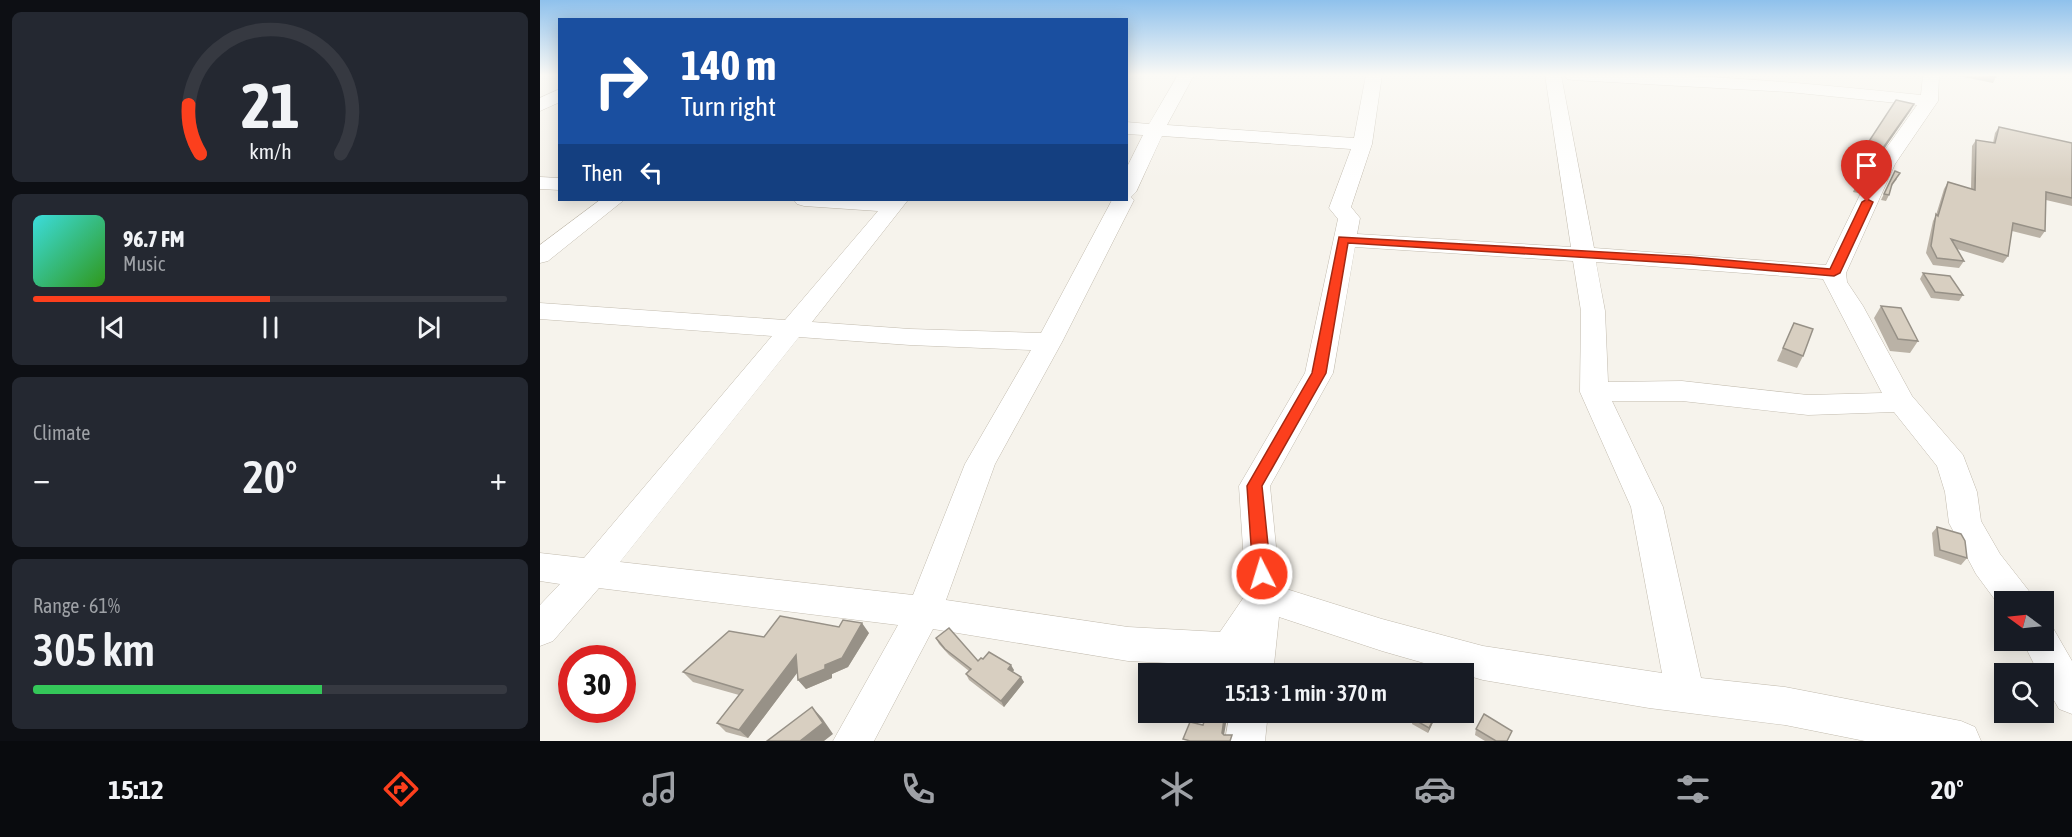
<!DOCTYPE html>
<html lang="en">
<head>
<meta charset="utf-8">
<style>
	body { margin:0; font-family:"Asap Condensed",sans-serif; background:#242831; color:#f1f3f6; height:100vh; display:flex; flex-direction:column; font-size:22px; white-space:nowrap }
	* { box-sizing:border-box; margin:0 }
	p { font-size:20px; color:#9ea1a6 }
	.icon { flex:none; width:33px; height:33px; fill:none; stroke:currentColor; stroke-width:2; stroke-linecap:round; stroke-linejoin:round }
	.map { position:relative; flex:1; overflow:hidden }
	.sheet { display:flex; flex-direction:column; gap:12px; padding:12px; background:#0d0f14; width:540px }
	.sheet>* { flex:none }
	.hud { position:absolute; left:18px; top:18px; width:570px; height:183px; border-radius:0px; box-shadow:0 3px 15px #0003; background:#1a4fa0; color:#fff; overflow:hidden }
	.needle { width:39px; rotate:285deg }
	.tools { position:absolute; left:1454px; top:591px; display:grid; gap:12px }
	.tools a { display:grid; place-items:center; width:60px; height:60px; border-radius:0px; background:#171b24; box-shadow:0 3px 15px #0003; font-size:30px }
	.speed { position:absolute; left:18px; top:645px; display:flex; gap:12px; font-size:30px; font-weight:700; text-align:center }
	.speed>* { display:grid; place-content:center; width:78px; height:78px; border-radius:50%; background:#171b24; box-shadow:0 3px 15px #0003; line-height:1 }
	.speed .limit { border:9px solid #d22; background:#fff; color:#111 }
	.pin { position:absolute; display:grid; place-items:center; width:51px; height:51px; color:#fff; margin:-62px -26px; border-radius:50% 50% 50% 0; rotate:-45deg; box-shadow:0 0 6px #0007 }
	.pin .icon { rotate:45deg }
	.me { position:absolute; width:66px; margin:-33px; rotate:355deg; stroke-linejoin:round; filter:drop-shadow(0 0 4px #0008) }
	.turn { display:flex; align-items:center; gap:21px; height:126px; padding:0 24px; font-size:27px }
	.turn .icon { width:78px; height:78px; stroke-width:2.5 }
	.turn b { display:block; font-size:42px; line-height:51px }
	.then { display:flex; align-items:center; height:57px; padding:0 24px; background:#0003; gap:12px; font-size:22px }
	.big { font-size:45px; font-weight:600; line-height:1.1 }
	.sheet .tile { flex:1; display:flex; flex-direction:column; justify-content:center; gap:9px; min-width:0; padding:0 21px; border-radius:9px; background:#242831 }
	.sheet .dial { align-items:center; gap:0 }
	.dial svg { height:156px; overflow:visible; fill:none; stroke:#363941; stroke-width:7; stroke-linecap:round; text-anchor:middle }
	.dial text { fill:#f1f3f6; stroke:none }
	.song { display:flex; align-items:center; gap:18px }
	.cover { width:72px; height:72px; border-radius:9px; background:linear-gradient(135deg,hsl(180 70% 55%),hsl(110 70% 35%)) }
	.played { height:6px; border-radius:3px; background:linear-gradient(90deg,#fc3f1d 50%,#363941 50%) }
	.keys { display:flex; justify-content:space-around; direction:ltr }
	.heat { display:flex; justify-content:space-between; align-items:center; font-size:33px; direction:ltr }
	.charge { height:9px; border-radius:4px; background:linear-gradient(90deg,#34c759 61%,#363941 0) }
	.trip { position:absolute; left:598px; top:663px; width:336px; height:60px; border-radius:0px; background:#171b24; box-shadow:0 3px 15px #0003; font-weight:600; line-height:60px; text-align:center }
	.menu { display:flex; height:96px; justify-content:space-around; align-items:center; background:#090b0e; color:#9ea1a6 }
	.menu .icon { width:42px; height:42px }
	.menu .active { color:#fc3f1d }
	.menu b { font-size:27px; color:#f1f3f6 }
	main { display:flex; flex:1; min-height:0 }
	.map>svg:first-child { display:block }
	.lines { fill:none; stroke-linecap:round; stroke-linejoin:round }
	.street-casing { stroke:#c2bbae; stroke-width:1 }
	.street { fill:#fff; fill-rule:evenodd }
	.wall { fill:#bab2a6 }
	.shaded-wall { fill:#979187 }
	.building { fill:#d8cfc1; stroke:#979187; stroke-width:1.5 }
	.route { fill:#fc3f1d; stroke:#a42913; stroke-width:1.5 }
</style>
</head>
<body>
<main>
<section class="sheet">
<div class="tile dial"><svg viewBox="0 0 100 80">
<path d="M14 69A42 42 0 1 1 86 69"/>
<path d="M14 69A42 42 0 0 1 8 44" stroke="#fc3f1d"/>
<text x="50" y="56" font-size="32" font-weight="700">21</text>
<text x="50" y="72" font-size="11">km/h</text>
</svg></div>
<div class="tile">
<div class="song"><i class="cover"></i><div><b>96.7 FM</b><p>Music</p></div></div>
<div class="played"></div>
<div class="keys"><svg class="icon" aria-label="previous" viewBox="0 0 24 24"><path d="M18 5L8 12l10 7zM5 5v14"/></svg><svg class="icon" aria-label="pause" viewBox="0 0 24 24"><path d="M8 5v14M16 5v14"/></svg><svg class="icon" aria-label="next" viewBox="0 0 24 24"><path d="M6 5l10 7-10 7zM19 5v14"/></svg></div>
</div>
<div class="tile"><p>Climate</p>
<div class="heat"><a>−</a><b class="big">20°</b><a>+</a></div>
</div>
<div class="tile"><p>Range · 61%</p><b class="big">305 km</b><div class="charge"></div></div>
</section>
<div class="map">
<svg width="1532" height="741" viewBox="0 0 1532 741">
	<rect width="100%" height="100%" fill="#f6f3ec"/>
	<g class="lines">
		<!-- street casing -->
		<g class="street-casing">
			<path id="street" d="M638 75H654L627 125 814 138 826 75H842L832 144 811 207 820 218 817 234 1031 247 1005 75H1021L1054 248 1286 265 1335 164 1377 105 1249 92 1033 80 1027 79 1025 75C1143 71 1262 83 1381 95L1383 75H1399L1398 101 1355 164 1306 273 1307 282 1323 306 1372 396 1423 455 1437 492 1441 521 1460 554 1489 591 1494 602H1464V612L1436 574 1409 523 1405 492 1397 466 1354 412 1268 415 1142 401H1072L1123 507 1161 678 1245 687 1421 721 1435 727 1441 741H1325L1245 725 1109 708 943 680 842 651 739 617 733 674H695L697 663 689 666 588 661 393 629 334 741H293L358 625 59 588 13 641 0 646V605L20 584 0 581V553L44 558 232 336 0 319V303L245 320 338 211 264 206 257 204 254 200H368L272 322 370 329 501 333 572 200H586V169L603 135 586 134V122L609 124ZM622 136 811 149 789 208 798 219 765 373 699 486 706 594 680 632 588 627 406 600 455 464 522 342 594 200 591 197 596 192ZM815 247 1033 261 1041 311 1040 392 1091 507 1122 673 943 646 842 619 740 587 730 486 793 373ZM1056 262 1283 279 1342 393 1268 395 1142 381 1068 382 1065 311ZM259 337 370 345 491 350 425 464 373 595 80 562Z
				M20 89V102L0 111V98Z
				M0 177 20 178V190L0 189Z
				M60 200H84L8 261 0 263V245Z
				M1503 625 1513 628 1532 661V714L1519 709 1503 681V674H1499L1482 640H1503Z
				M690 712H728L725 741H685Z"/>
		</g>
		<!-- street -->
		<use href="#street" class="street"/>
	</g>
	<!-- wall -->
	<path class="wall" d="M1414 75H1456V77L1453 83Z
		M1371 110 1331 167 1318 193 1313 192 1324 166 1315 163 1318 158Z
		M1459 127 1532 143V206L1506 200 1505 231 1500 238 1472 231 1468 256 1463 263 1417 249 1424 261 1419 268 1393 265 1386 253 1393 221 1396 215 1404 189 1408 182 1431 189 1432 146 1436 140 1453 143 1455 133Z
		M1352 177 1357 179 1351 187 1349 195 1346 201 1341 200Z
		M1383 273 1423 295 1419 301 1391 298 1380 279Z
		M1341 306 1378 341 1370 353 1350 351 1334 318Z
		M1254 323 1263 356 1257 368 1237 361Z
		M1397 527 1427 558 1421 565 1394 556 1392 533Z
		M329 633 308 667 292 674V678L266 689 258 680 257 673 208 738 186 732 177 723 199 695 153 682 143 672 224 637Z
		M396 638 438 661 443 659 474 670 473 672 484 682 464 707 429 680 426 674 429 671 409 655 399 644Z
		M753 712H778L777 720 753 716Z
		M897 714 888 733 872 724 873 719Z
		M936 729 972 731 967 741H945L935 735Z"/>
	<!-- shaded-wall -->
	<path class="shaded-wall" d="M1374 104 1371 110 1331 168 1333 162Z
		M322 623 329 633 308 667 292 674V678L266 689 258 680 285 665Z
		M256 655 263 665 208 738 199 730Z
		M471 665 474 670 470 675 468 669Z
		M481 677 484 682 464 707 461 701Z
		M272 707 282 718 293 734 284 741H260Z
		M685 712H688L683 741 682 733Z
		M897 712H898L897 714 888 733 889 728Z"/>
	<!-- building -->
	<path class="building" d="M1443 75H1456V77Z
		M1356 100 1374 104 1333 162 1318 158Z
		M1459 127 1532 143V198L1506 192 1505 231 1473 223 1468 256 1411 239 1424 261 1397 258 1391 246 1396 214 1398 216 1408 182 1435 190 1436 140 1455 143Z
		M1326 161 1333 164 1321 188 1316 186Z
		M1355 171 1360 173 1352 184 1349 195 1344 194Z
		M1383 273 1410 276 1423 295 1395 292Z
		M1341 306 1361 308 1378 341 1358 339Z
		M1254 323 1273 329 1263 356 1243 348Z
		M1397 527 1421 534 1425 541 1427 558 1400 550Z
		M240 616 299 627 303 620 322 623 302 658 285 665V669L258 680 256 655 199 730 177 723 203 690 143 672 189 631 224 637Z
		M409 628 438 661 441 658 443 659 449 652 471 665 468 669 481 677 461 701 426 674 431 669 405 649 396 638Z
		M272 707 283 723 260 741H227Z
		M667 712H685L682 733 684 735H692L690 741H650L643 739 650 722 663 725Z
		M876 712H897L889 728 873 719Z
		M944 714 972 731 967 741H956L936 729Z"/>
	<!-- sky -->
	<linearGradient id="sky" x2="0" y2="1"><stop stop-color="#8fc1ec"/><stop offset="0.42" stop-color="#fbfaf6"/><stop offset="1" stop-color="#fbfaf6" stop-opacity="0"/></linearGradient>
	<rect width="1532" height="179" fill="url(#sky)"/>
	<!-- route -->
	<path class="route" d="M1327 199 1333 202 1300 273 1294 276 1151 264 808 243 786 373 722 486 731 574 728 580 722 582 716 580 713 574 707 486 772 373 799 237 1151 257 1290 269 1322 202Z"/>
</svg>
<div class="tools">
<a><svg class="needle" viewBox="-14 -14 28 28"><path d="M0-13l5 13h-10z" fill="#e53935"/><path d="M0 13l5-13h-10z" fill="#9ea1a6"/></svg></a>
<a><svg class="icon" aria-label="search" viewBox="0 0 24 24"><circle cx="10" cy="10" r="6"/><path d="M15 15l6 6"/></svg></a>
</div>
<div class="speed"><div class="limit">30</div></div>
<div class="pin" style="left:1327px;top:202px;background:#d93025"><svg class="icon" aria-label="arrive" viewBox="0 0 24 24"><path d="M6 21V4h12l-3 4 3 4H6"/></svg></div>
<svg class="me" style="left:722px;top:574px" viewBox="-20 -20 40 40"><circle r="17" fill="#fc3f1d" stroke="#fff" stroke-width="3"/><path d="M0-11L8 9 0 5-8 9z" fill="#fff"/></svg>
<div class="trip">15:13 · 1 min · 370 m</div>
<div class="hud">
<div class="turn"><svg class="icon" aria-label="right" viewBox="0 0 24 24"><path d="M7 20v-9h11M14 6l5 5-5 5"/></svg><div><b>140 m</b>Turn right</div></div>
<div class="then">Then<svg class="icon" aria-label="left" viewBox="0 0 24 24"><path d="M17 20v-9H6M10 6l-5 5 5 5"/></svg></div>
</div>
</div>
</main>
<nav class="menu">
<b>15:12</b>
<svg class="icon active" aria-label="directions" viewBox="0 0 24 24"><path d="M12 3l9 9-9 9-9-9zM9 14v-3h6M13 9l2 2-2 2"/></svg>
<svg class="icon" aria-label="music" viewBox="0 0 24 24"><path d="M9 18V5l10-2v13"/><circle cx="6" cy="18" r="3"/><circle cx="16" cy="16" r="3"/></svg>
<svg class="icon" aria-label="phone" viewBox="0 0 24 24"><path d="M5 4h4l2 5-3 2q2 4 5 5l2-3 5 2v4C11 20 4 13 5 4z"/></svg>
<svg class="icon" aria-label="climate" viewBox="0 0 24 24"><path d="M12 3v18M4 7l16 10M4 17L20 7"/></svg>
<svg class="icon" aria-label="car" viewBox="0 0 24 24"><path d="M5 17H2v-5l4-1 3-4h7l3 4 3 1v5h-3M9 17h6M6 11h13"/><circle cx="7" cy="17" r="2"/><circle cx="17" cy="17" r="2"/></svg>
<svg class="icon" aria-label="filters" viewBox="0 0 24 24"><path d="M4 7h16M4 17h16"/><circle cx="9" cy="7" r="2"/><circle cx="15" cy="17" r="2"/></svg>
<b>20°</b>
</nav>
</body>
</html>
